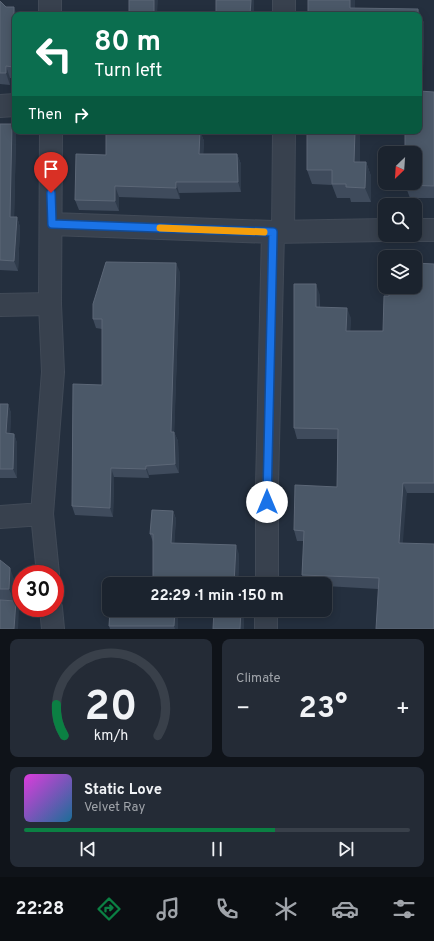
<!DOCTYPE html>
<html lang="en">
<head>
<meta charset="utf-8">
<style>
	body { margin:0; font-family:Overpass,sans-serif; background:#242b36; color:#f1f3f6; height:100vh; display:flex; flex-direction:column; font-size:15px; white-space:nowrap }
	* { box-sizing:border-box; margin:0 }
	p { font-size:13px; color:#a0a4aa }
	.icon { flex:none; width:22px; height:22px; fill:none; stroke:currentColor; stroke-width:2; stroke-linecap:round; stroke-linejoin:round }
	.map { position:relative; height:629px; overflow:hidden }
	.sheet { display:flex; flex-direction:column; gap:10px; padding:10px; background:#0f1319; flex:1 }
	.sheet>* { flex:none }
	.guide { position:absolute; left:12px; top:12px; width:410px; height:122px; border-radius:8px; box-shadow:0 2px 10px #0003,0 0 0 1px #39404a; background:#0b6e4f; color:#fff; overflow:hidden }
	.needle { width:26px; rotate:205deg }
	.controls { position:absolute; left:378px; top:146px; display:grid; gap:8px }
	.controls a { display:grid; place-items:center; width:44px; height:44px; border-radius:8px; background:#1b232e; box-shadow:0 2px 10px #0003,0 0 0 1px #39404a; font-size:20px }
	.speed { position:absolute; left:12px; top:565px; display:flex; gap:8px; font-size:20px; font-weight:700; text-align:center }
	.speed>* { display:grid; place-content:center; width:52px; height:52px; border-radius:50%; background:#1b232e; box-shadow:0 2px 10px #0003,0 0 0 1px #39404a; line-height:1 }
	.speed .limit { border:6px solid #d22; background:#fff; color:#111 }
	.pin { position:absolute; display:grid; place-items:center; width:34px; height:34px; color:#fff; margin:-41px -17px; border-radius:50% 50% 50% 0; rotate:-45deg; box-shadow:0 0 4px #0007 }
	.pin .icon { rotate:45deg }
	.me { position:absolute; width:44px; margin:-22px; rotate:0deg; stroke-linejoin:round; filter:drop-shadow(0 0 3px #0008) }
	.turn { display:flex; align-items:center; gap:14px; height:84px; padding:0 16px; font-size:18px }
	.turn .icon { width:52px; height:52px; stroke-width:2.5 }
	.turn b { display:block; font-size:28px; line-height:34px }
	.then { display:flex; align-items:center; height:38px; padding:0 16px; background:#0003; gap:8px; font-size:15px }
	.big { font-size:30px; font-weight:700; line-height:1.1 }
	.sheet .tile { flex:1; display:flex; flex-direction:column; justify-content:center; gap:6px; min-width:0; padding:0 14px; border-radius:8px; background:#242b36 }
	.sheet .dial { align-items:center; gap:0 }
	.dial svg { height:104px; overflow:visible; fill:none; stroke:#39404a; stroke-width:7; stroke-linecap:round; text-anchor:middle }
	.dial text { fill:#f1f3f6; stroke:none }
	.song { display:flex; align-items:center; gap:12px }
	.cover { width:48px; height:48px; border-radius:6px; background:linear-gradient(135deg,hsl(300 70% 55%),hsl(200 70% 35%)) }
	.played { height:4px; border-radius:2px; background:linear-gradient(90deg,#0b8043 65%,#39404a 65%) }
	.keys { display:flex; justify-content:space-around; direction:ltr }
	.heat { display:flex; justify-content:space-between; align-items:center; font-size:22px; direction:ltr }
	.sheet .tiles { flex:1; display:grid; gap:10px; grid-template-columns:1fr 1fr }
	.tile:last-child { grid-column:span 2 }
	.trip { position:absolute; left:102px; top:577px; width:230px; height:40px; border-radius:8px; background:#1b232e; box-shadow:0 2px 10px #0003,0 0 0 1px #39404a; font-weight:700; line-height:40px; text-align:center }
	.menu { display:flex; height:64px; justify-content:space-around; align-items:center; background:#0b0e12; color:#a0a4aa }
	.menu .icon { width:28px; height:28px }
	.menu .active { color:#0b8043 }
	.menu b { font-size:18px; color:#f1f3f6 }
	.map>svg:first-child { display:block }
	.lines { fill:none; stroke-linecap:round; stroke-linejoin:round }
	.minor-casing { stroke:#414a57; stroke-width:24 }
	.minor { stroke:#38414e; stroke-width:22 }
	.wall { fill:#3f4b5c }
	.shaded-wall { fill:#2f3b4b }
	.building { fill:#4b5868; stroke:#5c6777 }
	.route-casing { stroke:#114b97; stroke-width:10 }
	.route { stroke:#1a73e8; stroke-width:7 }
	.slow { stroke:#f59e0b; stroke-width:7 }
</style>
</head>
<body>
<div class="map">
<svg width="434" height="629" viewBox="0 0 434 629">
	<rect width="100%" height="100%" fill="#242f3e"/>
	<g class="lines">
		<!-- minor casing -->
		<g class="minor-casing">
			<path id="minor" d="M50 0V15
				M284 15V0
				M0 106 15 105
				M52 224 273 232 385 230
				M415 230H434
				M283 232 284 131
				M0 305 50 304
				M0 517 42 514
				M48 574 42 514 53 372 50 304 51 131
				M267 584V486L273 232
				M51 608 53 629
				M266 629V610"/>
		</g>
		<!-- minor -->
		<use href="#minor" class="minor"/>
	</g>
	<!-- wall -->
	<path class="wall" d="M355 0V8L418 9 424 23 423 71H419V15H308Z
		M0 1 15 15V78H10V85L0 84Z
		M434 92V198H410L405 185Z
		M0 124H12L16 135 14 217H17L20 227 18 271 0 270Z
		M200 131 204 141 203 154H237L241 164V192L179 193 180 199 119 197V211L79 210 75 200 106 155Z
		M307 131H360V162H366L371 176V202H351L350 198H337L332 185 312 184 307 170Z
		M434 264V493H407L378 589 325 586V584H305L302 575 304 541H297L294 530 337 487V439H297L294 428 320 295V307L351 318 350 331H383L389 296Z
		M180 272 174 432 178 441 179 473 149 475V478L114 477 113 517 75 515 72 506 102 385V329L96 328 93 319Z
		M0 404H8L11 413 10 433 14 434 17 443V478H0Z
		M173 511 176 519 174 543 239 554 238 584H153V542L150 534Z
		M0 560 14 579V600H0Z
		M110 610H178V629H110L109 626Z"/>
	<!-- shaded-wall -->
	<path class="shaded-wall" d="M154 0H158L157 15H154Z
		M251 0H254V15H250Z
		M350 0H355V15L350 8Z
		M14 7 17 15H15V73L13 67Z
		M418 9 424 23 423 71 419 59V15H418Z
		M6 66 10 78V85L6 73Z
		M12 124 16 135 14 227 10 217Z
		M200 131 204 141 203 165 199 154Z
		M355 131H360V176L354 162Z
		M237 154 241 164V192L238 182Z
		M366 162 371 176V202L365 188Z
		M176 182 179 193 180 199 176 188Z
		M115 186 119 197V211L115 201Z
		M17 217 20 227 18 271 14 261Z
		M176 263 180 272 174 441 171 432Z
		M316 284 320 295 319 318 316 307Z
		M347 308 351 318 350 342 346 331Z
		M8 404 11 413 10 442 6 433Z
		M174 432 178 441 179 473 175 464Z
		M14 434 17 443V478L13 469Z
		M146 466 149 475V478L146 469Z
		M111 468 114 477 113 517 110 508Z
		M403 483 407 493 402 553 399 543Z
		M173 511 176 519 174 551 171 543Z
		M236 545 239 554 238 584H234Z
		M10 568 14 579V600L9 589Z
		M16 601 19 610 18 629H14Z
		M175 610H178V629H175L174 626Z
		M241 610H244V629H240Z"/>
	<!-- building -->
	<path class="building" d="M129 0H154V15H129Z
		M216 0H251L250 15H216Z
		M308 0H350V8L418 9V15H308Z
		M0 1 6 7H14L13 67 6 66V73H0Z
		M419 91 434 92V186L405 185V183H415V153H405V131H419Z
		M0 124H12L10 217H17L14 261 0 260Z
		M106 131H200L199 154H237L238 182H176V188L115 186V201L75 200 76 154 106 155Z
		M307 131H355L354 162H366L365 188 346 187V184H332V170H307Z
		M106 262 176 263 171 432H174L175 464 146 466V469L111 468 110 508 72 506 73 384 102 385V319H93V304Z
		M415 263 434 264V483H403L399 543 434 544V629H376L379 578 302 575 304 531 294 530 295 485 337 487 338 429 294 428V284H316V307L347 308 346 331H383L384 296H389V287H415Z
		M0 404H8L6 433 14 434 13 469H0Z
		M152 510 173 511 171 543 236 545 234 584H153V534H150Z
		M0 560 10 568 9 589H0Z
		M0 600 16 601 14 629H0Z
		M110 610H175L174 626H109Z
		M214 610H241L240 629H213Z"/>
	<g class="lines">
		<!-- route casing -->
		<g class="route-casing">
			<path id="route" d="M51 193 52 224 273 232 267 502"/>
		</g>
		<!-- route -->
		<use href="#route" class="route"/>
		<!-- slow -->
		<path class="slow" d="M160 228 264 232"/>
	</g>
</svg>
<div class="controls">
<a><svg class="needle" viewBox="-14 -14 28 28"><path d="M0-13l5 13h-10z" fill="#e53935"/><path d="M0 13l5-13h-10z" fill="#a0a4aa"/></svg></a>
<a><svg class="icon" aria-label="search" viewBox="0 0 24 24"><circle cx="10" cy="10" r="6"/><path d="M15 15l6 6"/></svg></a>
<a><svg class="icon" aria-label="layers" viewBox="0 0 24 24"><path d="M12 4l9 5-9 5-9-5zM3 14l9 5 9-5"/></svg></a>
</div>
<div class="speed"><div class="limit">30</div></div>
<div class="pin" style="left:51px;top:193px;background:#d93025"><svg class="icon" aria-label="arrive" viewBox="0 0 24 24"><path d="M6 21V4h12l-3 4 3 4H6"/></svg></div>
<svg class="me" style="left:267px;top:502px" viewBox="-20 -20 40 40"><circle r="19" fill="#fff"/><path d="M0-13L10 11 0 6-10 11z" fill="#1a73e8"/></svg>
<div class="trip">22:29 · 1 min · 150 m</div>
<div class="guide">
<div class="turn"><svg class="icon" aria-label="left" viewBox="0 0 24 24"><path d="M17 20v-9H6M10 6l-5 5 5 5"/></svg><div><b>80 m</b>Turn left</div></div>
<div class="then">Then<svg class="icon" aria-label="right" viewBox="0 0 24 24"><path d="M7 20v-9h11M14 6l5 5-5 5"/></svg></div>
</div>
</div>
<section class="sheet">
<div class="tiles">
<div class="tile dial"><svg viewBox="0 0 100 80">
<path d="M14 69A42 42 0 1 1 86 69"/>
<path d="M14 69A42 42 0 0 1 8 45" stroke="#0b8043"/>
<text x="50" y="56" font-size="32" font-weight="700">20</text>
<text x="50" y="72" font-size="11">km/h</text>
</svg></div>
<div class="tile"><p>Climate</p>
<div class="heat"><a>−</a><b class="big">23°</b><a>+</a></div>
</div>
<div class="tile">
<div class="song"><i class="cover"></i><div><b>Static Love</b><p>Velvet Ray</p></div></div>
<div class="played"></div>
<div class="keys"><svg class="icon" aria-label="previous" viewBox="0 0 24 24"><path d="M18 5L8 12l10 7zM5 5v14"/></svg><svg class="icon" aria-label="pause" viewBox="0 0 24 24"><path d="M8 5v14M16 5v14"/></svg><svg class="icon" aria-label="next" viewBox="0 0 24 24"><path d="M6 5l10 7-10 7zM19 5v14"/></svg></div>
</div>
</div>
</section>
<nav class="menu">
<b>22:28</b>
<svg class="icon active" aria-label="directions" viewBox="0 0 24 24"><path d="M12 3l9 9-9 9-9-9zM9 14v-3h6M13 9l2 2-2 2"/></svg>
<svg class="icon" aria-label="music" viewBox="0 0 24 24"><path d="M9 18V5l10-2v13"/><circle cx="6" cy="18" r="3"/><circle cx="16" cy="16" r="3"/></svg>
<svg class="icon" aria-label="phone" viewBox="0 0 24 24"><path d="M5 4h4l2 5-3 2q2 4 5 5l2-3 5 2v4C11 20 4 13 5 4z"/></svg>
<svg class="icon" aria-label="climate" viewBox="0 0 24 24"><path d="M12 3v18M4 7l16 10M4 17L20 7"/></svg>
<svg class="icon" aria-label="car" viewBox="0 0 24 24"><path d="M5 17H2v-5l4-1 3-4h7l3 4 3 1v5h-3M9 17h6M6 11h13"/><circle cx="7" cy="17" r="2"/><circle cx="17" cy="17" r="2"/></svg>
<svg class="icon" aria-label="filters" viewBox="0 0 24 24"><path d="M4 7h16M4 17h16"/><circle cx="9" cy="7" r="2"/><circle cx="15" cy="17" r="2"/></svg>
</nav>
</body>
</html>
